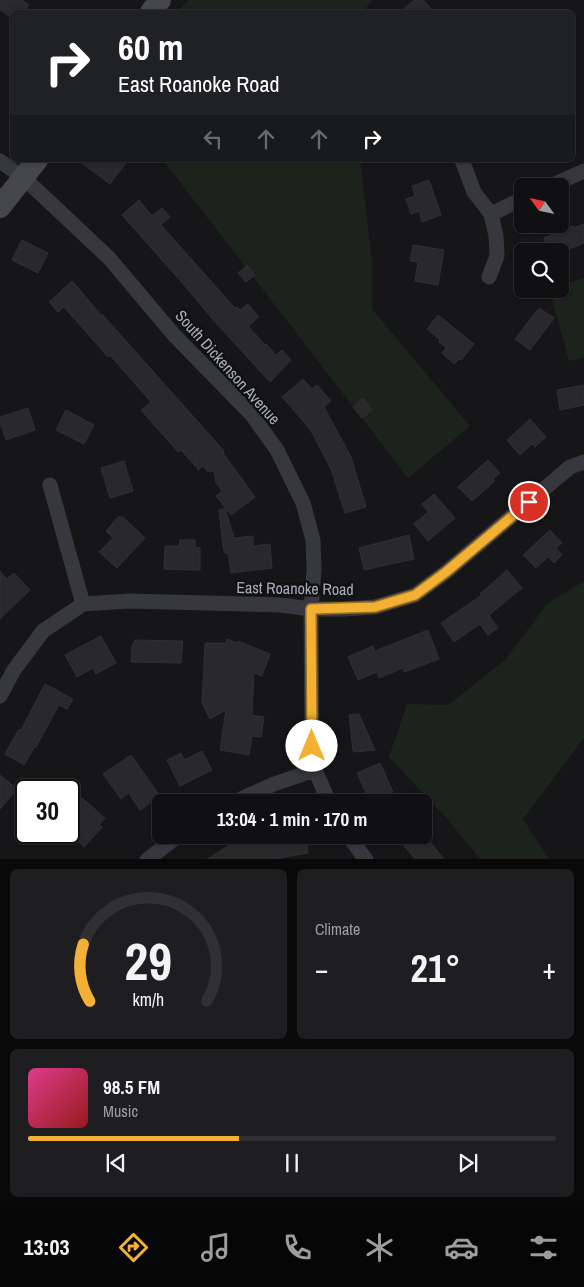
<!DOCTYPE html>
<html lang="en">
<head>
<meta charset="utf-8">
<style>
	body { margin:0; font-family:"Archivo Narrow",sans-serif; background:#1e1e20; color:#f1f3f6; height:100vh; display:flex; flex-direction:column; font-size:19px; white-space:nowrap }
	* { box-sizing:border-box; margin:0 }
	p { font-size:16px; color:#9c9d9f }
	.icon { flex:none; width:28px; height:28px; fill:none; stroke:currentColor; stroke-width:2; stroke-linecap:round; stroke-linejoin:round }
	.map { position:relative; height:859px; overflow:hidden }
	.drawer { display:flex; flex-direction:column; gap:10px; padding:10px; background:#09090a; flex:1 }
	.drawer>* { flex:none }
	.guide { position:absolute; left:10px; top:10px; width:565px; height:152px; border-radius:8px; box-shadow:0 1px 4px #0004,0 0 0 1px #303032; background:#202124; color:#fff; overflow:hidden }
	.needle { width:32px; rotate:303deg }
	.fabs { position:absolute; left:514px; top:178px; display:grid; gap:10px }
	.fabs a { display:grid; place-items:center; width:55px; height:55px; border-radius:8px; background:#101012; box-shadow:0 1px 4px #0004,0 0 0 1px #303032; font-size:25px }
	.speed { position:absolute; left:15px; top:779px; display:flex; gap:10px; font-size:25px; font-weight:700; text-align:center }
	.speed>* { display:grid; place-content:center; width:65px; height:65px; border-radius:50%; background:#101012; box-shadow:0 1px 4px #0004,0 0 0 1px #303032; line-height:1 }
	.speed .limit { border:2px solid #111; border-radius:8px; background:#fff; color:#111 }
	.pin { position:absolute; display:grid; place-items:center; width:42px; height:42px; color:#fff; margin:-21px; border:2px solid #fff; border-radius:50%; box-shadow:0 1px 5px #0007 }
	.me { position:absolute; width:55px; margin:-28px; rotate:0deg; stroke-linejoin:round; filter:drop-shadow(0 0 4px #0008) }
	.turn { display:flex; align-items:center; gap:18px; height:105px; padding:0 25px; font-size:22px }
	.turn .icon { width:65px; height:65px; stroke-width:2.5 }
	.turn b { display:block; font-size:35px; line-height:42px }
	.lanes { display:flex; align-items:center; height:48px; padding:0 25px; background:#0003; justify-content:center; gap:25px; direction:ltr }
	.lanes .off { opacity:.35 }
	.big { font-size:38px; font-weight:800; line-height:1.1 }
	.drawer .widget { flex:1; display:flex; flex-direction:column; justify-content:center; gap:8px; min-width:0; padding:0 18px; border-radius:8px; background:#1e1e20 }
	.drawer .dial { align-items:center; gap:0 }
	.dial svg { height:130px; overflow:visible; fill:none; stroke:#303032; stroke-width:7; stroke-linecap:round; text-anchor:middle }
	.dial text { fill:#f1f3f6; stroke:none }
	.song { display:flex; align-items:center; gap:15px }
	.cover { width:60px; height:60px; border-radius:8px; background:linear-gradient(135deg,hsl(330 70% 55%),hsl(0 70% 35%)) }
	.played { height:5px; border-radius:2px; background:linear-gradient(90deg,#f2b134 40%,#303032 40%) }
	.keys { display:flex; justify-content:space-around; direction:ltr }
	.heat { display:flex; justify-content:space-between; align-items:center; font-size:28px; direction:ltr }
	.drawer .tiles { flex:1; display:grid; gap:10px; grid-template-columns:1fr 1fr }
	.widget:last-child { grid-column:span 2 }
	.trip { position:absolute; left:152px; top:794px; width:280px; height:50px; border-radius:8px; background:#101012; box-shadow:0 1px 4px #0004,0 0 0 1px #303032; font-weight:800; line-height:50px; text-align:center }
	.menu { display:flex; height:80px; justify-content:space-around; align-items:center; background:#060607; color:#9c9d9f }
	.menu .icon { width:35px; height:35px }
	.menu .on { color:#f2b134 }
	.menu b { font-size:22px; color:#f1f3f6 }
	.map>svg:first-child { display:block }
	.green { fill:#1c231d }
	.building { fill:#29292c; stroke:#303034 }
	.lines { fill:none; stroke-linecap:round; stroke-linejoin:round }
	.minor { stroke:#37383d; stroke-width:15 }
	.secondary { stroke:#45474d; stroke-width:22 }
	.route-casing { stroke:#9d7322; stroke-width:12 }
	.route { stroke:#f2b134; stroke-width:9 }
	.labels { text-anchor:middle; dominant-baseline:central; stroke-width:5; stroke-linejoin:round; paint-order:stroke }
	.street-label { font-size:16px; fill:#a8adb8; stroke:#111113 }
</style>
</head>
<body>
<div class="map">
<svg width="584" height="860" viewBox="0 0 584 860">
	<rect width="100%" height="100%" fill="#161618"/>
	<!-- green -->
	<path class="green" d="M188 0H372L363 12H178Z
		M163 160H360L372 261V309L470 426 408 478Z
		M584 278V358L569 361 549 289H560V286Z
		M584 581V738L523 819 549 859H480L450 822 389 757 407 704 448 705 505 660 548 603Z"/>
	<!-- building -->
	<path class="building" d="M0 0H22L29 5 24 12H12V18L0 10Z
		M414 0H423L434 12H400Z
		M78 160H128L110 184Z
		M429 180 441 215 422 222 419 211 411 214 406 199 415 196 412 186Z
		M139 200 152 216 162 208 170 217 161 225 235 308 237 307 240 310 248 304 259 317 248 326 265 345 266 344 276 355 282 350 291 360 270 382 216 323 184 285 122 215Z
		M584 224V243L564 251H549L544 238 573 226V228Z
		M22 240 48 253 38 273 12 260Z
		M413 245 444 250 438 285 415 281 418 262 410 261Z
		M247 265 255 275 246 282 238 273Z
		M72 281 101 315 102 314 224 451 223 453 255 497 231 515 216 496 222 491 216 483 214 471H207L203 466 198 470 196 461V467L181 450 178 452 141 410 151 402 110 355 108 357 64 307 58 312 49 302Z
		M539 308 554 318 530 350 515 339Z
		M438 315 474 344 461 360 459 359 454 364 442 353 446 348 439 342 440 340 427 329Z
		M303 379 312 389 317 385 331 401 324 407 351 457 366 507 345 513 331 469 310 429 282 397Z
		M584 385V405L560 410 557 390Z
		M363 398 372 410 362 418 353 407Z
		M28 408 35 430 6 440 0 423V417Z
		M66 410 94 425 84 444 56 430Z
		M530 419 546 437 535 447 532 444 520 455 507 440Z
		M488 460 500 473 493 479 495 481 472 501 458 487Z
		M124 461 133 491 110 498 101 468Z
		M434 494 455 518 428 541 414 524 428 512 422 504Z
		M225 508 234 538 253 536V546L270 544 272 568 231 573 228 553H225L223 547 219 510Z
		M118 517H123L145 538 117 568 99 552 113 538 106 531Z
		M550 530 562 543 556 548 562 555 554 563 548 557 536 568 523 555Z
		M409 535 414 559 364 570 359 548Z
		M180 540H195V547L200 548V570L164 569 165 546H179Z
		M507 570 522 588 489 615 498 628 488 635 480 624 454 642 441 623 482 595 480 594Z
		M0 571 7 579 14 573 30 590 0 619Z
		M428 630 439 659 404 672 403 668 379 678 377 672 358 680 348 657 373 646 375 651Z
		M101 636 116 663 96 674 93 668 77 677 65 655Z
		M227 639 237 643 238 641 270 654 262 676 254 673 252 715 264 717 261 737 252 736 249 755 220 750 226 710 210 719 202 703 205 643H226Z
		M135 640 183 641 181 663 131 662 132 646Z
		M45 684 73 699 67 709 59 705 36 747 35 746 24 765 5 754 19 729 21 730Z
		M359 714 375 750 354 752 353 750 349 715Z
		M202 751 212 770 180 786 167 760 181 753 184 760Z
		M131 755 160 796 140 810 129 793 121 799 103 774Z
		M380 763 393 792 370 802 357 773Z
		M0 775 17 789 0 809Z
		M82 798 105 818 99 825 102 827 84 847 69 833V812Z
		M245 835H296L297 840 306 839 308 853 268 860H206Z
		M395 835H424L445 860H416Z"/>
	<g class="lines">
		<!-- minor -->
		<path class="minor" d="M462 160 474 192 491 214 496 236 497 256 489 277
			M0 161 24 178 109 258 174 335 252 415 277 450 303 503 313 540 314 569 311 609 312 746 315 770 329 802
			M550 186 584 171
			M491 214 522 199
			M50 485 83 604
			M0 696 14 670 43 631 83 604 129 601 281 605 311 609H344L375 607 415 595 446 572 570 467 584 462
			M234 802 274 784 315 770
			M348 835 366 860
			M147 860 179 835"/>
		<!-- secondary -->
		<path class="secondary" d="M151 12 160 0
			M0 207 37 160"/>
	</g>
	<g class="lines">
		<!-- route casing -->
		<g class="route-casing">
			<path id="route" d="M312 746 311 609 375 607 415 595 446 572 529 502"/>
		</g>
		<!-- route -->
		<use href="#route" class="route"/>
	</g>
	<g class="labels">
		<!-- street labels -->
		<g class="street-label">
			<text transform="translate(228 367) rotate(48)">South Dickenson Avenue</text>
			<text transform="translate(295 588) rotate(1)">East Roanoke Road</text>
		</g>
	</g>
</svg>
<div class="fabs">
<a><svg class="needle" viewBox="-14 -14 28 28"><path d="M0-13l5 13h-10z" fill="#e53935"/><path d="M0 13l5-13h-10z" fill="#9c9d9f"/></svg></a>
<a><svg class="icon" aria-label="search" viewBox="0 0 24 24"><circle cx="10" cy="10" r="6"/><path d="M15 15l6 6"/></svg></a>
</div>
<div class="speed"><div class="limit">30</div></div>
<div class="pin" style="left:529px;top:502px;background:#d93025"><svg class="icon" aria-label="arrive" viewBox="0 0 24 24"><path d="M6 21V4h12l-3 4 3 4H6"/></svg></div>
<svg class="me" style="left:312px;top:746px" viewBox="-20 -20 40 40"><circle r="19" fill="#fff"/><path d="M0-13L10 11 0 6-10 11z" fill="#f2b134"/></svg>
<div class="trip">13:04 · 1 min · 170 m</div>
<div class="guide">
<div class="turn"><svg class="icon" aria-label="right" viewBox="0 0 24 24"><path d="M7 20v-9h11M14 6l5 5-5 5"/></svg><div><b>60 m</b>East Roanoke Road</div></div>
<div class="lanes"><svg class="icon off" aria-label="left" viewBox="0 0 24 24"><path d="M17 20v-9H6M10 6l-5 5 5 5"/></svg><svg class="icon off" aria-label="ahead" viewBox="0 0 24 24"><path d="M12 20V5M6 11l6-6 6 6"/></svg><svg class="icon off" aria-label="ahead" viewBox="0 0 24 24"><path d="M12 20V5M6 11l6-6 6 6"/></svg><svg class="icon" aria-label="right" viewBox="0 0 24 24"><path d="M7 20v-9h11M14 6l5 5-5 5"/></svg></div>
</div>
</div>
<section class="drawer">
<div class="tiles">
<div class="widget dial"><svg viewBox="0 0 100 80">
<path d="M14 69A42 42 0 1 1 86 69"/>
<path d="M14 69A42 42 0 0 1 10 34" stroke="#f2b134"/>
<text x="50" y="56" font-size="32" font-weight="700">29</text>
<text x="50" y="72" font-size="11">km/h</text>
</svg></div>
<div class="widget"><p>Climate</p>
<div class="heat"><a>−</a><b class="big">21°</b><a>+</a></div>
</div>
<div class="widget">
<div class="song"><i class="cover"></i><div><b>98.5 FM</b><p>Music</p></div></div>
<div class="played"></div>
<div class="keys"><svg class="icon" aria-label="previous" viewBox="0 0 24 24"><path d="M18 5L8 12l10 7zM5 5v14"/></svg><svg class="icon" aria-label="pause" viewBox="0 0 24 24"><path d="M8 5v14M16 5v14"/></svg><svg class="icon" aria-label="next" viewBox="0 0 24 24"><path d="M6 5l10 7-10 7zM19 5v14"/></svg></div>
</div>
</div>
</section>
<nav class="menu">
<b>13:03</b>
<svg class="icon on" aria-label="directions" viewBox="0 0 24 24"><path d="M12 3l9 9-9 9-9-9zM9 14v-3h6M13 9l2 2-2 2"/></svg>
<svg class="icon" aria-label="music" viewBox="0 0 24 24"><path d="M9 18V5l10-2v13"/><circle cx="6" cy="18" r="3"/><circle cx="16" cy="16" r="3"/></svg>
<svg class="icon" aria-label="phone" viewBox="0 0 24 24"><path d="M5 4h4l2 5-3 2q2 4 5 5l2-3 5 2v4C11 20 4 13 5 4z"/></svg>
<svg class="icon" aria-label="climate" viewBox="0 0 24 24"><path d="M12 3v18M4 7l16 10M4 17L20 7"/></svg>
<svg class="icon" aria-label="car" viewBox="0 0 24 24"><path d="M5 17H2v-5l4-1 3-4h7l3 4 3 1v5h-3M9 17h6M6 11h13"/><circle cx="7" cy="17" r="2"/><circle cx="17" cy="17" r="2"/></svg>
<svg class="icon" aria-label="filters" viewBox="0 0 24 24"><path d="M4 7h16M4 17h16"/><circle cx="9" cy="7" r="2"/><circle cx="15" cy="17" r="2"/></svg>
</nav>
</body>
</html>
